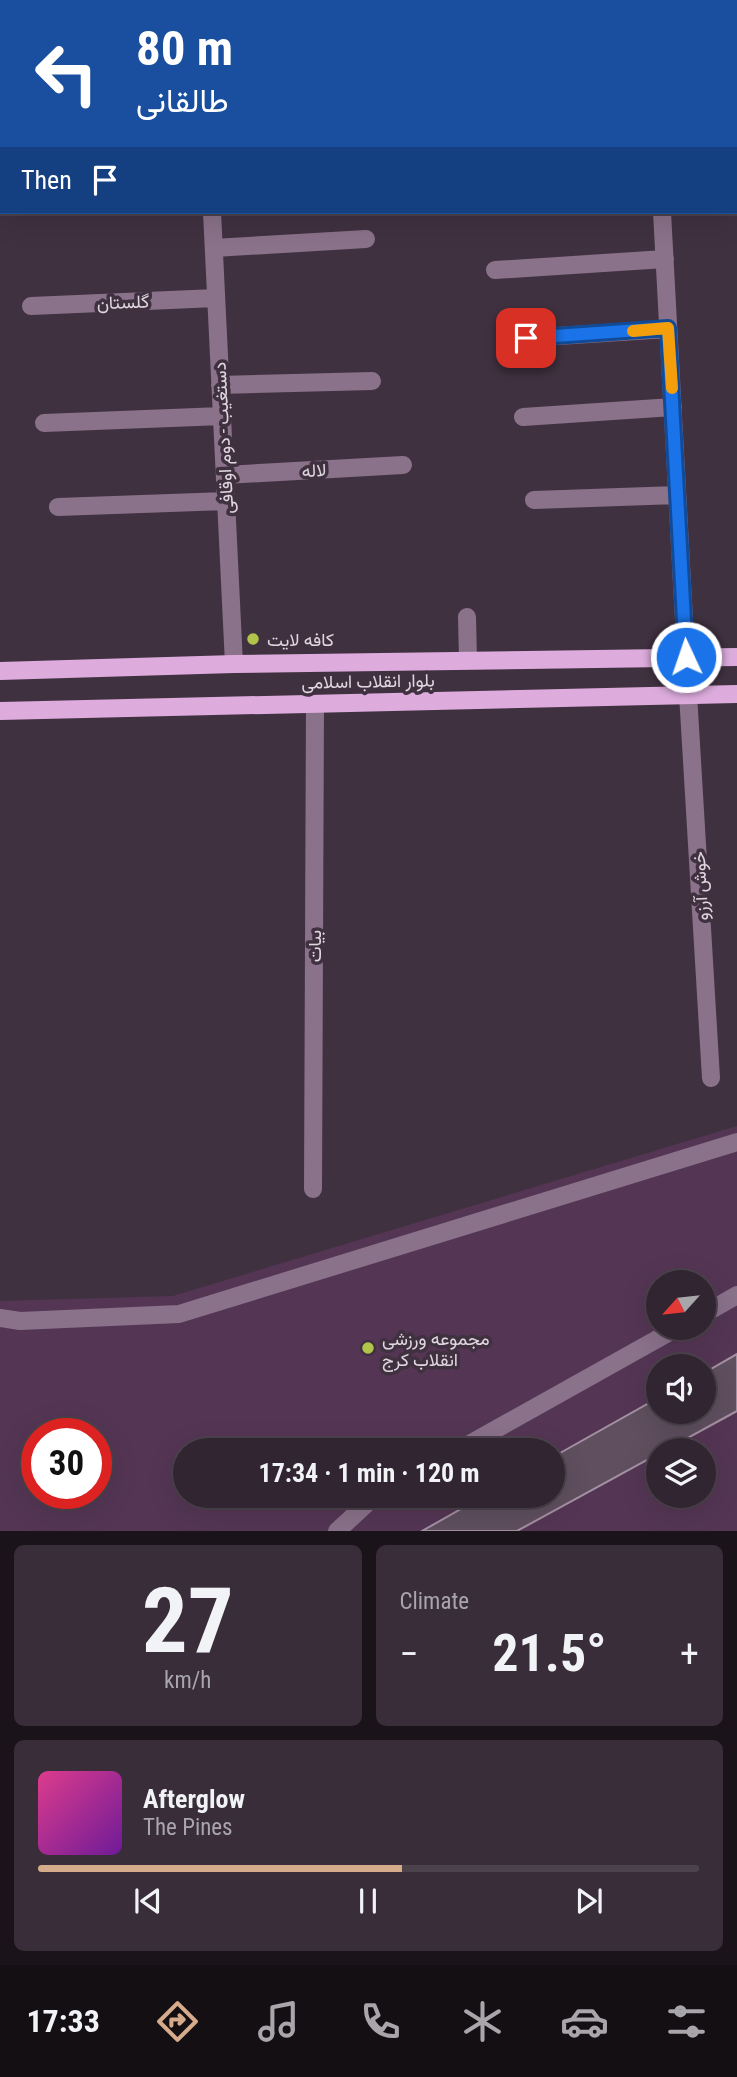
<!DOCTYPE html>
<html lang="en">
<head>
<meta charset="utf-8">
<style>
	body { margin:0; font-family:"Roboto Condensed",Vazirmatn,sans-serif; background:#382d38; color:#f1f3f6; height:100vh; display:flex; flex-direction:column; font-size:26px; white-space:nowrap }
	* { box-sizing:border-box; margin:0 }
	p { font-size:23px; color:#a8a5ab }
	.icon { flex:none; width:38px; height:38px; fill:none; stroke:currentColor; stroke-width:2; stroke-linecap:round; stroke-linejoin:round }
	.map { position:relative; height:1531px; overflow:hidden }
	.sheet { display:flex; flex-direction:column; gap:14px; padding:14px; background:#1a141a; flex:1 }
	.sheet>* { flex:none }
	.hud { position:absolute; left:0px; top:0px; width:738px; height:214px; box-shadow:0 7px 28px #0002,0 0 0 2px #4b424c; background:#1a4fa0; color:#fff; overflow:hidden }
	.needle { width:46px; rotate:243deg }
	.fabs { position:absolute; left:646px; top:1270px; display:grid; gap:14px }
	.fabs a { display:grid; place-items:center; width:70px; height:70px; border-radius:50%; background:#302530; box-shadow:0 7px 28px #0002,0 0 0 2px #4b424c; font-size:35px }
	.speed { position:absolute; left:21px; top:1418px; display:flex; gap:14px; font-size:35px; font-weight:700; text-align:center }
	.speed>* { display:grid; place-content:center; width:91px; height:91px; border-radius:50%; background:#302530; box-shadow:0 7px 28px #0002,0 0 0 2px #4b424c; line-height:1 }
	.speed .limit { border:10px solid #d22; background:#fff; color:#111 }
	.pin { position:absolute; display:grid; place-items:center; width:60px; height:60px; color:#fff; margin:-30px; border-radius:14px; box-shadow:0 4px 10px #0006 }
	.me { position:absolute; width:77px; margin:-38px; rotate:357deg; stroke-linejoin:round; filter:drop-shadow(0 0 5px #0008) }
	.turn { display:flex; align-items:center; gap:24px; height:147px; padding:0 21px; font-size:32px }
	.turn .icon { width:91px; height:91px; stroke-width:2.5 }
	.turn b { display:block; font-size:49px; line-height:60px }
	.then { display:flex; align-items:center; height:66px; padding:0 21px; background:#0003; gap:14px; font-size:26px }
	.big { font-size:52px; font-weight:700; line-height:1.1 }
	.sheet .widget { flex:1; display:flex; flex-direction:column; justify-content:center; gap:10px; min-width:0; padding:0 24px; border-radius:10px; background:#382d38 }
	.sheet .dial { align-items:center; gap:0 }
	.dial b { font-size:91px; line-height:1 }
	.song { display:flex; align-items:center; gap:21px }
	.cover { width:84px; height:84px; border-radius:10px; background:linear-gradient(135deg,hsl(330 70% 55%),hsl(280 70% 35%)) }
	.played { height:7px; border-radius:4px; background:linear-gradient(90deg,#d6ab8b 55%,#4b424c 55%) }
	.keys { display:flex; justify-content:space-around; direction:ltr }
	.heat { display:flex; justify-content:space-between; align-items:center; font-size:38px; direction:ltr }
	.sheet .tiles { flex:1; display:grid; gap:14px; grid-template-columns:1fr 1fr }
	.widget:last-child { grid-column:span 2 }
	.trip { position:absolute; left:173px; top:1438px; width:392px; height:70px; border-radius:35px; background:#302530; box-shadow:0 7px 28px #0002,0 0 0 2px #4b424c; font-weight:700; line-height:70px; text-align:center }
	.menu { display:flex; height:112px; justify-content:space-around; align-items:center; background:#130f13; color:#a8a5ab }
	.menu .icon { width:49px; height:49px }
	.menu .active { color:#d6ab8b }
	.menu b { font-size:32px; color:#f1f3f6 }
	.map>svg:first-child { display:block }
	.green { fill:#543654; fill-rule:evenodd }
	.building { fill:#5f4f5f; stroke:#a491a3; stroke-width:2 }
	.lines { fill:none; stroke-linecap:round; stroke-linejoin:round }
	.minor { stroke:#8a728a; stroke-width:18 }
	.major { stroke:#ddacdd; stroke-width:18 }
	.route-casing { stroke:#114b97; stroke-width:18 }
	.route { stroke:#1a73e8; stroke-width:12 }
	.slow { stroke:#f59e0b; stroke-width:12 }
	.poi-dot { fill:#b2c34c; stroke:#403140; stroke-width:2.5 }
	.labels { text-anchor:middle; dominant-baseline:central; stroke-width:7; stroke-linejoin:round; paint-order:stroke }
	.street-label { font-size:18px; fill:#e0d6e0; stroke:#403140 }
	.poi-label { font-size:18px; fill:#e0d6e0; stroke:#403140; text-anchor:start }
</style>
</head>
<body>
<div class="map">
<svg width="737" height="1531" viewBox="0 0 737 1531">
	<rect width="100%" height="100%" fill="#403140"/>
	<!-- green -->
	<path class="green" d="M737 1126V1531H0V1301L173 1296ZM658 1283H704V1328H658ZM658 1367H704V1412H658ZM37 1433H96V1493H37ZM186 1451H553V1496H186ZM658 1451H704V1496H658Z"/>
	<!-- building -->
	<path class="building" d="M737 1354V1411L664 1451H658V1454L517 1531H422L484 1496H553V1457L658 1398V1412H704V1373Z"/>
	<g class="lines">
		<!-- minor -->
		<path class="minor" d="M201 0V2
			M651 0V2
			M212 212 234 664
			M662 212 686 657
			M214 248 366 239
			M495 270 665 259
			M31 306 216 298
			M526 338 668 329
			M220 385 372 381
			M523 417 673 407
			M44 423 222 416
			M225 475 403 465
			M534 500 677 495
			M58 507 226 501
			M467 617 468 660
			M688 694 711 1078
			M313 1189 315 704
			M704 1314 737 1295
			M0 1318 20 1321 179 1314 737 1142
			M457 1451 677 1328
			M337 1531 375 1496"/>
		<!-- major -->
		<path class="major" d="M0 671 234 664 737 657
			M0 711 737 694"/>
	</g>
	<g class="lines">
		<!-- route casing -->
		<g class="route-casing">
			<path id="route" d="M526 338 668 328 686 657"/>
		</g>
		<!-- route -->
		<use href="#route" class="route"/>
		<!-- slow -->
		<path class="slow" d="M633 331 668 328 672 388"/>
	</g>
	<!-- markers -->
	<g class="poi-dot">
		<circle cx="253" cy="639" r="7"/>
		<circle cx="368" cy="1348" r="7"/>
	</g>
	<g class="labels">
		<!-- street labels -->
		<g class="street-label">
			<text transform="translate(123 302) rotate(-2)">گلستان</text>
			<text transform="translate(223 438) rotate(-93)">دستغیب - دوم اوقافی</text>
			<text transform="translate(314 470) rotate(-3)">لاله</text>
			<text transform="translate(368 681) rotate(-1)">بلوار انقلاب اسلامی</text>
			<text transform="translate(700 886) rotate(-93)">خوش آرزو</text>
			<text transform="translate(314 946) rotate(-90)">بیات</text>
		</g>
		<!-- poi labels -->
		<g class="poi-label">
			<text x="267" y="639">کافه لایت</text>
			<text x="382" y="1338">مجموعه ورزشی<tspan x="382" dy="21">انقلاب کرج</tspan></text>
		</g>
	</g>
</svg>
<div class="fabs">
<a><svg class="needle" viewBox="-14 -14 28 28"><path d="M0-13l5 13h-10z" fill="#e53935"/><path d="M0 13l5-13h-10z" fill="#a8a5ab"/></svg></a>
<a><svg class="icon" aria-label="sound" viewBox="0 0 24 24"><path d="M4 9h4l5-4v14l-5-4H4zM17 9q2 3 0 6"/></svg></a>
<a><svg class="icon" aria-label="layers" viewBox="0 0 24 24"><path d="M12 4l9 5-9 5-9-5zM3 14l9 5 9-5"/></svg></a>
</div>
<div class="speed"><div class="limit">30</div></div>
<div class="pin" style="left:526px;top:338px;background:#d93025"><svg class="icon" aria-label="arrive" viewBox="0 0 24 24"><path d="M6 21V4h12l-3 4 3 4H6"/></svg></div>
<svg class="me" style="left:686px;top:657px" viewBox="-20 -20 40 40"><circle r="17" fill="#1a73e8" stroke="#fff" stroke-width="3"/><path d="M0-11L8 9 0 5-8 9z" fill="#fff"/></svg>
<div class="trip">17:34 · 1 min · 120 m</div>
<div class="hud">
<div class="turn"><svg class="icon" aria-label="left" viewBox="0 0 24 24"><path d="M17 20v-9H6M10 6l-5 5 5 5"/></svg><div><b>80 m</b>طالقانی</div></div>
<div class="then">Then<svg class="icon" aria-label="arrive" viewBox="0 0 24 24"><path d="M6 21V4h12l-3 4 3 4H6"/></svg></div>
</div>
</div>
<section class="sheet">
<div class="tiles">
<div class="widget dial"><b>27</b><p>km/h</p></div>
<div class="widget"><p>Climate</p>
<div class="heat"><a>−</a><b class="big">21.5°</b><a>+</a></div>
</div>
<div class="widget">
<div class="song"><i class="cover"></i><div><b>Afterglow</b><p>The Pines</p></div></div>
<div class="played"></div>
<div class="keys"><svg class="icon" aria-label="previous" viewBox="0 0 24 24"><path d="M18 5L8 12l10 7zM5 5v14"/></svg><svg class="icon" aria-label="pause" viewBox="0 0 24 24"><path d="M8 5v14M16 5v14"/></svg><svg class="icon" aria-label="next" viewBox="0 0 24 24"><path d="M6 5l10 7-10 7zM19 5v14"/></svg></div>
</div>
</div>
</section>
<nav class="menu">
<b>17:33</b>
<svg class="icon active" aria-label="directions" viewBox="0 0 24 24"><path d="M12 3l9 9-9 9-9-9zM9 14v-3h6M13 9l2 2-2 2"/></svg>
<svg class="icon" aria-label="music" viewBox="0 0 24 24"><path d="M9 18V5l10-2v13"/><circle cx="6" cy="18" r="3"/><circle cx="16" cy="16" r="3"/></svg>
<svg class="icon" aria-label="phone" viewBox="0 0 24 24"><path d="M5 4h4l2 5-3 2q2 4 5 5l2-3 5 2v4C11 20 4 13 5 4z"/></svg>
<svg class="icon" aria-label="climate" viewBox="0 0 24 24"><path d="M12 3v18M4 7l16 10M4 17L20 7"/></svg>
<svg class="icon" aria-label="car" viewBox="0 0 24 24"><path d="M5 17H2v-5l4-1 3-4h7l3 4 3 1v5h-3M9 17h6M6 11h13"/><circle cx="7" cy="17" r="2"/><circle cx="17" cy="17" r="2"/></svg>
<svg class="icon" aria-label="filters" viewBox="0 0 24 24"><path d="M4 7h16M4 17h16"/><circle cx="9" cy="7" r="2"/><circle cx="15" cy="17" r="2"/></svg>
</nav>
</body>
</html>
